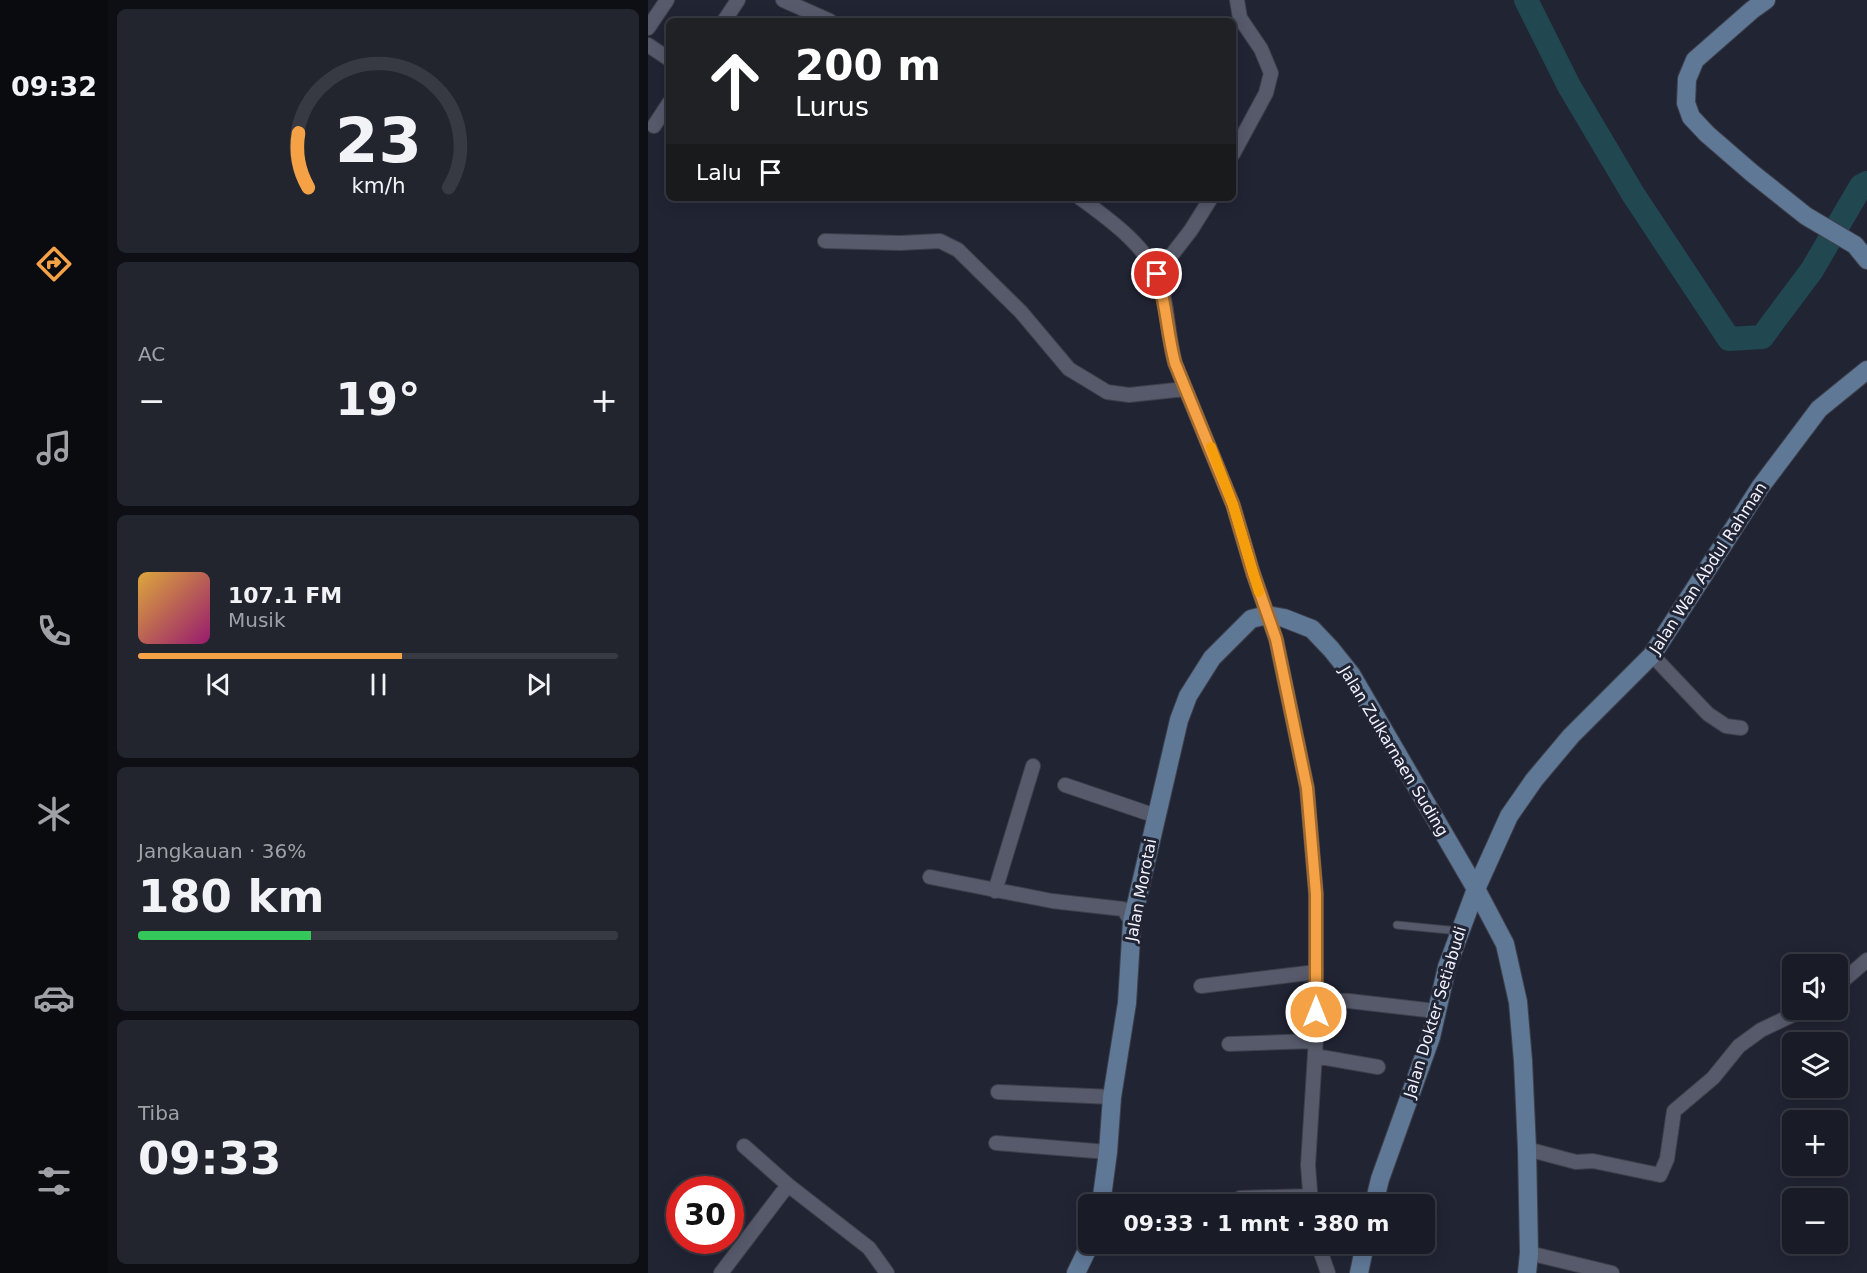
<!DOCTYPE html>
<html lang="id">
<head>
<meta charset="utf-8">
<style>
	body { margin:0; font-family:"DejaVu Sans",sans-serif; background:#22242e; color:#f1f3f6; height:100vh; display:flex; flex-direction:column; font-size:22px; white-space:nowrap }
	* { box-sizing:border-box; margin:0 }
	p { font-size:20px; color:#9fa1a7 }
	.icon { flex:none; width:33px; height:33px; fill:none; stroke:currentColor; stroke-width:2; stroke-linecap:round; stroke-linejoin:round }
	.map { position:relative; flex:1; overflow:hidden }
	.side { display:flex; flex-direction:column; gap:9px; padding:9px; background:#0e0f15; width:540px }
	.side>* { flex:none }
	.guide { position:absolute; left:18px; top:18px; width:570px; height:183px; border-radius:9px; box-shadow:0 3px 15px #0003,0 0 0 2px #373943; background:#202124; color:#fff; overflow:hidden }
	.fabs { position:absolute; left:1134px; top:954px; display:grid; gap:12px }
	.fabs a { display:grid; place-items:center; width:66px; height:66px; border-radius:9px; background:#191b26; box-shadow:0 3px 15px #0003,0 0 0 2px #373943; font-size:30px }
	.speed { position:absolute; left:18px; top:1176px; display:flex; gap:12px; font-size:30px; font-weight:700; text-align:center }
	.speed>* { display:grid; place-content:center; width:78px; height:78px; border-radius:50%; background:#191b26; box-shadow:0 3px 15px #0003,0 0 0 2px #373943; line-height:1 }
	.speed .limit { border:9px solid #d22; background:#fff; color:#111 }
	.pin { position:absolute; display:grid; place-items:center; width:51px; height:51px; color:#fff; margin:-26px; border:3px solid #fff; border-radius:50%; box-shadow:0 2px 6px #0007 }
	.me { position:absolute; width:66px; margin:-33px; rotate:0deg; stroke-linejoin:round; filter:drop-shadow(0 0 4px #0008) }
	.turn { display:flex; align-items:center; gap:21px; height:126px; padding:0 30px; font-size:27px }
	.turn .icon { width:78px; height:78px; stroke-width:2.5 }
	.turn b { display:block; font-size:42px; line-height:51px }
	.then { display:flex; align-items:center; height:57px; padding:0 30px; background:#0003; gap:12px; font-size:22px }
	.big { font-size:45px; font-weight:600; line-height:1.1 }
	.side .widget { flex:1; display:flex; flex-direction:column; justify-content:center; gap:9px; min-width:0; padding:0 21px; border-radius:9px; background:#22242e }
	.side .dial { align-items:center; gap:0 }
	.dial svg { height:156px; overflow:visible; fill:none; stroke:#373943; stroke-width:7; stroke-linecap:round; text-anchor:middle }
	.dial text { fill:#f1f3f6; stroke:none }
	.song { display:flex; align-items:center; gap:18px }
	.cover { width:72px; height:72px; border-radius:9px; background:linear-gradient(135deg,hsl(40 70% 55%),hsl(320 70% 35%)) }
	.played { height:6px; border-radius:3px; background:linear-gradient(90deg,#f5a246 55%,#373943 55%) }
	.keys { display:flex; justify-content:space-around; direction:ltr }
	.heat { display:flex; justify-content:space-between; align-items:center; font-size:33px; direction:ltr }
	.charge { height:9px; border-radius:4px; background:linear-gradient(90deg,#34c759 36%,#373943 0) }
	.trip { position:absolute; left:430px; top:1194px; width:357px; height:60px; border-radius:9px; background:#191b26; box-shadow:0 3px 15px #0003,0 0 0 2px #373943; font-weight:600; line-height:60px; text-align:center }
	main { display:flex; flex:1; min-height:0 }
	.tab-bar { display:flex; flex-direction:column; width:108px; justify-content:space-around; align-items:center; background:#0a0b0f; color:#9fa1a7 }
	.tab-bar .icon { width:42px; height:42px }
	.tab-bar .on { color:#f5a246 }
	.tab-bar b { font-size:27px; color:#f1f3f6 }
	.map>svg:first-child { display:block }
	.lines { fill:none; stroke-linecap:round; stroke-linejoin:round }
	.river { stroke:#214851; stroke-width:24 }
	.lane-casing { stroke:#3e404c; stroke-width:9 }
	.street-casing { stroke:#3e404c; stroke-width:16 }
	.secondary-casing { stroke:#3e404c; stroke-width:20 }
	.lane { stroke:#565a6b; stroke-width:7 }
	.street { stroke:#565a6b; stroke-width:14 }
	.secondary { stroke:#5f7896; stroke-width:18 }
	.route-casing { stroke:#9f692e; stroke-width:15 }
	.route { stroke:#f5a246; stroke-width:10 }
	.slow { stroke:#f59e0b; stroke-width:10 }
	.labels { text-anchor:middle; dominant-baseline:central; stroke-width:6; stroke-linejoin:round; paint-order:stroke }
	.street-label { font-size:16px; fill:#f1f3fe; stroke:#212433 }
</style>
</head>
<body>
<main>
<nav class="tab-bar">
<b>09:32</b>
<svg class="icon on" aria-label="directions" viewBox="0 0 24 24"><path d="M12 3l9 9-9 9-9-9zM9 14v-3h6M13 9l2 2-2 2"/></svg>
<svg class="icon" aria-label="music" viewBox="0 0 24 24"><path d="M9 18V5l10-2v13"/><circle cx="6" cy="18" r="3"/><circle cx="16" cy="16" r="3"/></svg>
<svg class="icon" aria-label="phone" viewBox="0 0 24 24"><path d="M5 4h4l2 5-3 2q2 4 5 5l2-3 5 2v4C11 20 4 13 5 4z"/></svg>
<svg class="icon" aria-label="climate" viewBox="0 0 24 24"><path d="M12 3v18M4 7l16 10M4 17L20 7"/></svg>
<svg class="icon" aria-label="car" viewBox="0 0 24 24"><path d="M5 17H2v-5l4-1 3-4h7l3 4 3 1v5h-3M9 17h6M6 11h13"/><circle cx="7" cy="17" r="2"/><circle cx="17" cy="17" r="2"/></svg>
<svg class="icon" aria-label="filters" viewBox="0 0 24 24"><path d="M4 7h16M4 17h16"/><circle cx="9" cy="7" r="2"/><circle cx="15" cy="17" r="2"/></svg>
</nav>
<section class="side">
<div class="widget dial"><svg viewBox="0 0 100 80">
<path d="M14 69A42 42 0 1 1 86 69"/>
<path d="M14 69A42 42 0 0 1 9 41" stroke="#f5a246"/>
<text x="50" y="56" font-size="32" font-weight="700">23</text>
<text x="50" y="72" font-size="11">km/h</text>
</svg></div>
<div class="widget"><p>AC</p>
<div class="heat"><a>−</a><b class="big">19°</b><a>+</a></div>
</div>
<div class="widget">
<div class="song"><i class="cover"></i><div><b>107.1 FM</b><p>Musik</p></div></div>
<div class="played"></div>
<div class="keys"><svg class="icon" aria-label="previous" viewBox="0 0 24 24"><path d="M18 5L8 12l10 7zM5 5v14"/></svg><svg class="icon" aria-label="pause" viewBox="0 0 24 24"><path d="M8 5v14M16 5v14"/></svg><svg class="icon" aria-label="next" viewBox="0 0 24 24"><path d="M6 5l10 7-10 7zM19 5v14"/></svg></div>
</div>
<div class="widget"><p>Jangkauan · 36%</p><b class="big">180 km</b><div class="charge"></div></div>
<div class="widget"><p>Tiba</p><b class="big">09:33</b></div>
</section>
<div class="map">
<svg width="1219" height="1273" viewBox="0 0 1219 1273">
	<rect width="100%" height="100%" fill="#212433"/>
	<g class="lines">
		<!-- river -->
		<path class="river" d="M878 0 921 86 985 194 1081 339 1114 337 1164 270 1213 186 1219 183"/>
		<!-- lane casing -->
		<g class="lane-casing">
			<path id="lane" d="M749 925 811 931"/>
		</g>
		<!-- street casing -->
		<g class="street-casing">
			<path id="street" d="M135 0 182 21
				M76 21 90 0
				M0 28 19 0
				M0 45 21 59
				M6 126 21 103
				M585 154 618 93 623 73 613 49 592 18 589 0
				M432 198C461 219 503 249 513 285 520 310 520 337 527 363L585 505 605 573 628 639 659 788 668 894V1038L660 1165 663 1204
				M177 241 252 243 292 241 310 250 373 312 421 369 441 381 459 392 481 395 537 389
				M509 274 543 230 563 198
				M1004 655 1060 714 1078 726 1093 728
				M417 785 508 816
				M282 877 404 901 475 909 484 922
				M347 891 385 766
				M1190 985 1219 960
				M553 986 668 972
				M668 1000 701 1001 779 1010
				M581 1044 668 1041
				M667 1056 730 1067
				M350 1092 464 1097
				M348 1143 460 1152
				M96 1146 140 1185 221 1248 239 1273
				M879 1149 928 1162 945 1161 1012 1175 1019 1159 1026 1111 1065 1078 1091 1046 1113 1030 1155 1010
				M592 1198 662 1196
				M670 1244 680 1273
				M881 1253 964 1273
				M73 1273 140 1185"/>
		</g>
		<!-- secondary casing -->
		<g class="secondary-casing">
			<path id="secondary" d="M1118 0 1104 10 1047 60 1039 79 1038 103 1043 117 1059 134 1104 173 1158 216 1207 245 1219 260
				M453 1204 460 1152 464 1097 479 1003 484 922 531 720 540 696 564 658 603 619 619 615 636 618 664 629 683 649 703 674 828 889 857 944 870 1002 875 1061 879 1149 881 1253 879 1273
				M726 1204 732 1179 783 1037 799 967 828 889 861 816 886 780 923 736 1004 655 1113 486 1171 409 1219 370
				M428 1273 442 1244
				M711 1273 717 1244"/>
		</g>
		<!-- lane -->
		<use href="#lane" class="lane"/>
		<!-- street -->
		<use href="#street" class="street"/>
		<!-- secondary -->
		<use href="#secondary" class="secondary"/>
	</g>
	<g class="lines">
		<!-- route casing -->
		<g class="route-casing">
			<path id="route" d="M509 274C518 302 519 333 527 363L585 505 605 573 628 639 659 788 668 894V1012"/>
		</g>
		<!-- route -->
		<use href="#route" class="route"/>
		<!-- slow -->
		<path class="slow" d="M563 447 585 505 611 592"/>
	</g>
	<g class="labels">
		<!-- street labels -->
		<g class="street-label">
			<text transform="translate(1060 568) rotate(-57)">Jalan Wan Abdul Rahman</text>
			<text transform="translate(746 751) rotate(59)">Jalan Zulkarnaen Suding</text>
			<text transform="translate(493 890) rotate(-79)">Jalan Morotai</text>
			<text transform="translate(787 1012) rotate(-73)">Jalan Dokter Setiabudi</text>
		</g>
	</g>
</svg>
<div class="fabs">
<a><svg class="icon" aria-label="sound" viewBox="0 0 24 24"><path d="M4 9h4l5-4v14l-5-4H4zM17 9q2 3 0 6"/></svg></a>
<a><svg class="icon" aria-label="layers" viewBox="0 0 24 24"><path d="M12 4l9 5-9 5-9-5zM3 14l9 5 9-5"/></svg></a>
<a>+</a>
<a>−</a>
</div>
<div class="speed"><div class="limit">30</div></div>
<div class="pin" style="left:509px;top:274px;background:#d93025"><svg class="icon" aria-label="arrive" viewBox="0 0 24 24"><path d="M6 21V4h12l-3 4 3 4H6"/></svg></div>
<svg class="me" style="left:668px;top:1012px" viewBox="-20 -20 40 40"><circle r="17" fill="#f5a246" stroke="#fff" stroke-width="3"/><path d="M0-11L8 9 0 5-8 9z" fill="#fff"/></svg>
<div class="trip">09:33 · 1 mnt · 380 m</div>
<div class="guide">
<div class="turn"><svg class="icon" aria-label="ahead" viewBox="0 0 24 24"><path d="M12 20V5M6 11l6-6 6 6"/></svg><div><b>200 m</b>Lurus</div></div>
<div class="then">Lalu<svg class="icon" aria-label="arrive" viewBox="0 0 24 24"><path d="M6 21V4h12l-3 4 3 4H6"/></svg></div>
</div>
</div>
</main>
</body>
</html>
